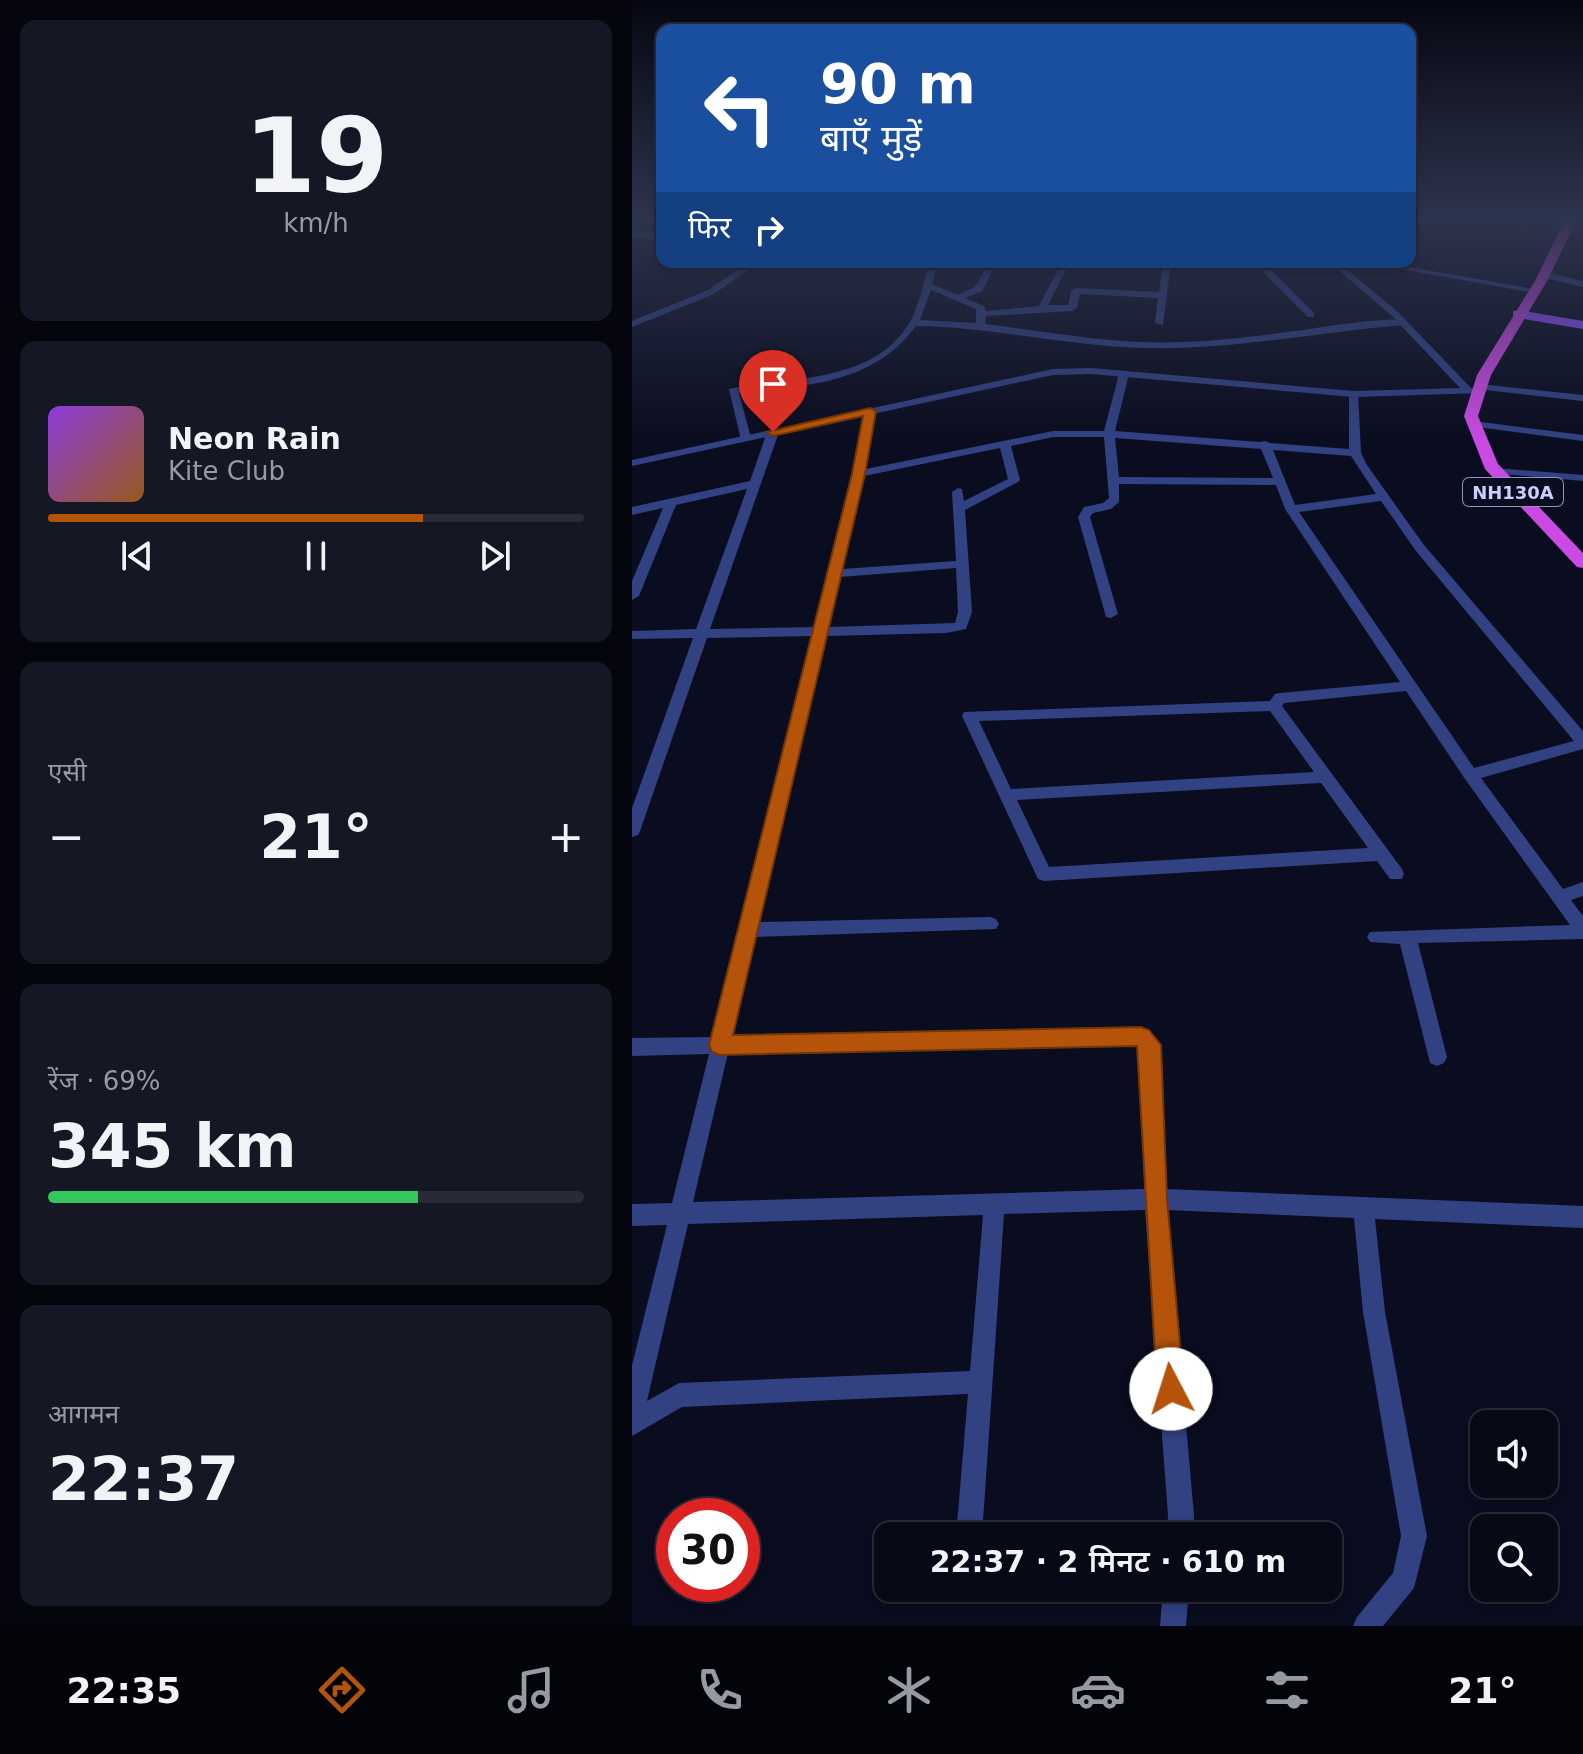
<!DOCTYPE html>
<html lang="hi">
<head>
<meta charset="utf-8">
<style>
	body { margin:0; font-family:"DejaVu Sans","Noto Sans Devanagari",sans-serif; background:#161724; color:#f1f3f6; height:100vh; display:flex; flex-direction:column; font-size:30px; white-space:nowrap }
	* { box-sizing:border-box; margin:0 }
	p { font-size:26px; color:#989aa1 }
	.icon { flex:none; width:44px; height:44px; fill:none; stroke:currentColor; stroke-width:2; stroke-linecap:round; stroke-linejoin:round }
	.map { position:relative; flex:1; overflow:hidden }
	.side { display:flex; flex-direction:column; gap:20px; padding:20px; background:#04050d; width:632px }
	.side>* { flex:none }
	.hud { position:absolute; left:24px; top:24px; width:760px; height:244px; border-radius:16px; box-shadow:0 4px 12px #0003,0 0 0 2px #292a36; background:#1a4fa0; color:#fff; overflow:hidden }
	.fabs { position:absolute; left:838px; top:1410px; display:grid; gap:16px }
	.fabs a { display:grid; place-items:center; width:88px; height:88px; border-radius:16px; background:#080917; box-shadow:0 4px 12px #0003,0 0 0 2px #292a36; font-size:40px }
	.speed { position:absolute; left:24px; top:1498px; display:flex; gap:16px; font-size:40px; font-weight:700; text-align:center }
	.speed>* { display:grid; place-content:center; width:104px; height:104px; border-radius:50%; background:#080917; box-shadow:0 4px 12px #0003,0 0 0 2px #292a36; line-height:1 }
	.speed .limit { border:12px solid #d22; background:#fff; color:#111 }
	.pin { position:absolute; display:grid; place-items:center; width:68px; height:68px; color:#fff; margin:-82px -34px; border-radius:50% 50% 50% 0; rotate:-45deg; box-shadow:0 0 8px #0007 }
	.pin .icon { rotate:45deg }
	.me { position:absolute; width:88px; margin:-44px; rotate:355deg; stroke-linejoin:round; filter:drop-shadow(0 0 6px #0008) }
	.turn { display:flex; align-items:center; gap:28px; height:168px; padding:0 32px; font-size:36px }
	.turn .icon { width:104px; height:104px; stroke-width:2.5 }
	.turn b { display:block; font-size:56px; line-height:68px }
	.then { display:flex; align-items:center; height:76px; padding:0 32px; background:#0003; gap:16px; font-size:30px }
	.big { font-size:60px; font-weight:600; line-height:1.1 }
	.side .widget { flex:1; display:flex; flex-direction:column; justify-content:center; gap:12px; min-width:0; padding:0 28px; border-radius:16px; background:#161724 }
	.side .dial { align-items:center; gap:0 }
	.dial b { font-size:104px; line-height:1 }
	.song { display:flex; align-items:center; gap:24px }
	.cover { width:96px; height:96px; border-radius:12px; background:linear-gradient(135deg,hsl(270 70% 55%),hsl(30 70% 35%)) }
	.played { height:8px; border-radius:4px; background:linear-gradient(90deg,#b45309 70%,#292a36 70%) }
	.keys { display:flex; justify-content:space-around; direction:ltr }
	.heat { display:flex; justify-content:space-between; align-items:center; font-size:44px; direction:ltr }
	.charge { height:12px; border-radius:6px; background:linear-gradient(90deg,#34c759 69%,#292a36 0) }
	.trip { position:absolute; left:242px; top:1522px; width:468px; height:80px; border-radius:16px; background:#080917; box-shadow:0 4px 12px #0003,0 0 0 2px #292a36; font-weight:600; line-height:80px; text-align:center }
	.tab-bar { display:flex; height:128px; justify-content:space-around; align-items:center; background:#030409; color:#989aa1 }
	.tab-bar .icon { width:56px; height:56px }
	.tab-bar .active { color:#b45309 }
	.tab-bar b { font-size:36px; color:#f1f3f6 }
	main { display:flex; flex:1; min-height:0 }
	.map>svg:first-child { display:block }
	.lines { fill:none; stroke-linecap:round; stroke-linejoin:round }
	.minor { fill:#314182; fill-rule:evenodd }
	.tertiary { fill:#314182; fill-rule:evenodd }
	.primary { fill:#9450ff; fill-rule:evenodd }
	.trunk { fill:#ca4ae4; fill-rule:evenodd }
	.route { fill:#b45309; stroke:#753606; stroke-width:2 }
	.labels { text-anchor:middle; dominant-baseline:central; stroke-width:8; stroke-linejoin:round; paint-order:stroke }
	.shield { fill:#0a0c1f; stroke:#9094bc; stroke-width:2 }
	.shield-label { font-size:18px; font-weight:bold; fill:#c9cfff }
</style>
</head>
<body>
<main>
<section class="side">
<div class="widget dial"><b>19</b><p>km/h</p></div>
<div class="widget">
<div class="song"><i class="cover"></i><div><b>Neon Rain</b><p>Kite Club</p></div></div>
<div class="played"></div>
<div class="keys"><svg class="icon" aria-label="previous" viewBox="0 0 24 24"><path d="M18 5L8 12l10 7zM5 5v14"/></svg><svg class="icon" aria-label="pause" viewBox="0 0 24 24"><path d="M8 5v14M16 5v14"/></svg><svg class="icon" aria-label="next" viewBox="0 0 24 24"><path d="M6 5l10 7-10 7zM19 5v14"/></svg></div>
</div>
<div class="widget"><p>एसी</p>
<div class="heat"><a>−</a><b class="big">21°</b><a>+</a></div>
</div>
<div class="widget"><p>रेंज · 69%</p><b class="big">345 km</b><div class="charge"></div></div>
<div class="widget"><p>आगमन</p><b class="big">22:37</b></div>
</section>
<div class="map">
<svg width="951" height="1626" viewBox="0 0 951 1626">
	<rect width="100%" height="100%" fill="#0a0c1f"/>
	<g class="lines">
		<!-- minor -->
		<path class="minor" d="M932 225 951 226V232L932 229Z
			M117 262H127L82 294 0 327V321L76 290Z
			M298 262H306L300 284 326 295 343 287 357 262H365L350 291 333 298 352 306 354 311 407 306 430 262H438L416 305H436L439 291 444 288 527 292 531 262H539L531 325 523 323 526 298 448 294 445 308 440 311 354 316 353 324C405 330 457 340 510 342 561 344 612 338 662 331 682 329 762 314 776 322L771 325C686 332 601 350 515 348 438 347 362 327 284 326 240 385 175 385 107 393L119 438 109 440 97 389C160 376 248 384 281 316 289 298 292 280 298 262ZM299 290 344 309V323L288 320Z
			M626 262H634L639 270 682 313V317H676L632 273Z
			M912 272 951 281V287L909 277 908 275Z
			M492 371 497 374 483 431 628 442 633 441 638 443 717 449V394L726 392 729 453 735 465 792 545 951 731V749L849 778 931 889 951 882V896L939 900 951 916V939L786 943 815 1057 812 1063 805 1066 798 1063 768 944 738 942 735 937 738 932 938 925 833 779 774 691 652 703 650 706 770 869 772 874 770 879H758L745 861 412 881 406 879 330 716 332 712 638 701 643 694 648 693 768 682 653 509 644 485 487 484V502L479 509 461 513 458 517 486 614 479 618 474 617 446 517 452 507 471 503 477 498 472 437H421L379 446 388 480 386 482 333 510 340 612 334 629 314 633 195 636 127 922 358 917 364 919 367 924 364 929 124 937 101 1036 509 1028 516 1030 528 1045 533 1189 951 1206V1228L743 1219 753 1312 795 1536 782 1588 751 1626H721L725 1617 761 1573 769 1536 731 1312 722 1218 535 1210 562 1515 561 1536H535L536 1515 513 1210 372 1214 350 1536H324L336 1394 50 1407 0 1436V1365L35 1225 0 1226V1204L40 1203 77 1054 0 1056V1038L82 1037 181 636 75 638 8 831 6 835 0 837V808L61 638 0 639V631L64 629 115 489 44 505 7 596 0 600V581L31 508 0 515V507L118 481 135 432 145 430 147 432 78 629 183 627 221 474 234 409 243 411 234 469 421 431H472L487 374ZM483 438 629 449 641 478 487 477ZM368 448 376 479 332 501 330 489 326 488 320 492 324 561 210 569 232 476ZM641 450 719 456 744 494 663 505ZM749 501 784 551 942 741 842 768 667 512ZM324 568 326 612 323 623 197 627 208 577ZM638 711 682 772 379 789 347 721ZM689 783 736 848 417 867 385 800ZM505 1045 509 1048 512 1189 61 1202 96 1053ZM351 1215 338 1371 47 1383 15 1401 56 1224Z
			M848 384 951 395V401L844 389 843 387Z
			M842 421 951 435V441L838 426 837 424Z
			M863 468 951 475V481L859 473 857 471Z
			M531 1588H557L554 1626H528Z"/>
		<!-- tertiary -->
		<path class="tertiary" d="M0 231 30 235V241L0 237Z
			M697 262H706L766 312 839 388 850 389V393L722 397 459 374 421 375 0 466V460L421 369 459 368 722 391 828 388 760 316Z
			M729 262H749L908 290 903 293Z"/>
		<!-- primary -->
		<path class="primary" d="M886 310 951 321V329L881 317V311Z"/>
		<!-- trunk -->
		<path class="trunk" d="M935 215H947L915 281 859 375 846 416 866 464 951 553V568L945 567 853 469 832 416 845 375 903 281Z"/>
	</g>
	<!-- sky -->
	<linearGradient id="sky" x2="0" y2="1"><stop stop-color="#060711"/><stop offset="0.49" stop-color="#2d344d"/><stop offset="1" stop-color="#2d344d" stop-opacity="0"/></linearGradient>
	<rect width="951" height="442" fill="url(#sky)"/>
	<!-- route -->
	<path class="route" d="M238 408 244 411 233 474 101 1035 509 1027 517 1030 529 1045 535 1199 552 1389 548 1398 539 1402 529 1398 525 1389 505 1046 87 1055 80 1052 77 1045 220 474 231 416 141 436 134 432Z"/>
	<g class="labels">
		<!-- shield labels -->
		<rect class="shield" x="831" y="478" width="100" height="28" rx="6"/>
		<g class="shield-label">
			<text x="881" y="492">NH130A</text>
		</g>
	</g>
</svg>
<div class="fabs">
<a><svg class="icon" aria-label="sound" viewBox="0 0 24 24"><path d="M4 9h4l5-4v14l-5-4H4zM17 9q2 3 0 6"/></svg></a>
<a><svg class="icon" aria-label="search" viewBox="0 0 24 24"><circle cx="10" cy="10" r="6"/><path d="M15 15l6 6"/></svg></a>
</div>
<div class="speed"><div class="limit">30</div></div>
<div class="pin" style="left:141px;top:432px;background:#d93025"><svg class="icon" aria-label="arrive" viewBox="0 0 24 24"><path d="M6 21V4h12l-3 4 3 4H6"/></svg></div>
<svg class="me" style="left:539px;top:1389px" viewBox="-20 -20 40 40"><circle r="19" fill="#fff"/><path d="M0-13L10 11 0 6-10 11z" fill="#b45309"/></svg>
<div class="trip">22:37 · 2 मिनट · 610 m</div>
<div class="hud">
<div class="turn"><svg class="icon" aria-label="left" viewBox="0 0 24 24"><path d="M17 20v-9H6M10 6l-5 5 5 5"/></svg><div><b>90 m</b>बाएँ मुड़ें</div></div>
<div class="then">फिर<svg class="icon" aria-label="right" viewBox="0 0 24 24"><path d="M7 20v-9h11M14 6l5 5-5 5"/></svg></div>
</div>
</div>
</main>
<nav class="tab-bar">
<b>22:35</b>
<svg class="icon active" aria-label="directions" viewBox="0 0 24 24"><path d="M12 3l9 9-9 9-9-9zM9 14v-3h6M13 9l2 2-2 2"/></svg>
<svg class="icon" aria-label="music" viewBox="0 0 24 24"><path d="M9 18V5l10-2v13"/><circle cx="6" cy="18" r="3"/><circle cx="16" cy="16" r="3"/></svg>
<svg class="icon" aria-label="phone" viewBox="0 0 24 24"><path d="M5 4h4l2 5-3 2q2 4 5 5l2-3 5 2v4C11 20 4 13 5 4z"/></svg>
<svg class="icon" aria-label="climate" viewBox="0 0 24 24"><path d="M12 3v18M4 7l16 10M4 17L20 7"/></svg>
<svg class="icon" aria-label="car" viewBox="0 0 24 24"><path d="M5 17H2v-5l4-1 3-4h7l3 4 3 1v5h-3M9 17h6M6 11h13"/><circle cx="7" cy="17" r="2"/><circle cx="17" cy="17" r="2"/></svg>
<svg class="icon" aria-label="filters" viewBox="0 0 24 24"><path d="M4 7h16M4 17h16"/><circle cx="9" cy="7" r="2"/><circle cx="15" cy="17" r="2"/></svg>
<b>21°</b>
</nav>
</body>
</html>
